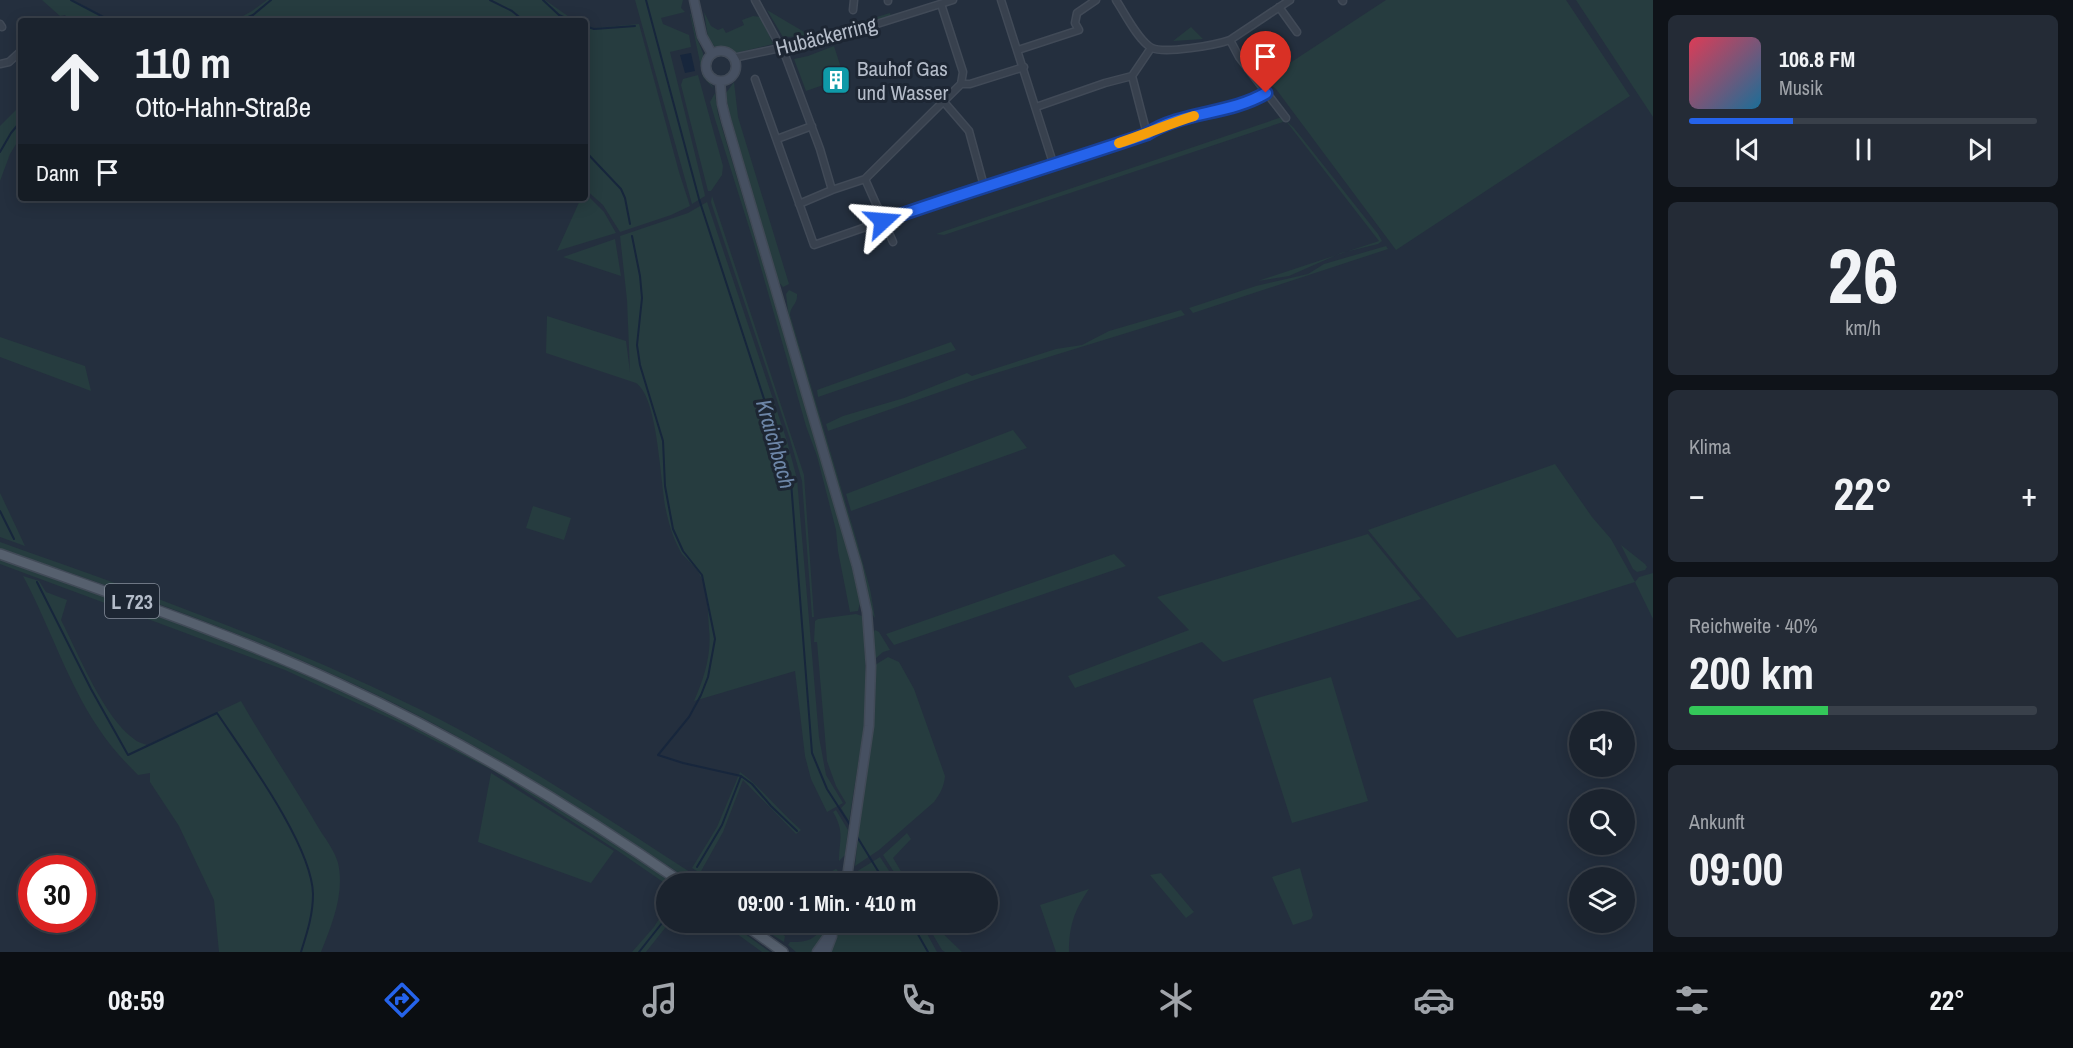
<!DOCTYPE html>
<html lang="de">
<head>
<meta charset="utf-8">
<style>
	body { margin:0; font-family:"Archivo Narrow",sans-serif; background:#242b36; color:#f1f3f6; height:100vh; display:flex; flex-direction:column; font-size:22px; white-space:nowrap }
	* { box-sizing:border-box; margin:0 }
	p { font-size:20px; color:#a0a4aa }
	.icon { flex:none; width:33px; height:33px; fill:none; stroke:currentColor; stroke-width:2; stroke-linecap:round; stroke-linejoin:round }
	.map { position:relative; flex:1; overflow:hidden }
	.drawer { display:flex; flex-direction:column; gap:15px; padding:15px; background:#0f1319; width:420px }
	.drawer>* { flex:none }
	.hud { position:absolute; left:18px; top:18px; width:570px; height:183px; border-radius:6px; box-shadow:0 3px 15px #0003,0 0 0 2px #39404a; background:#1b232e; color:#f1f3f6; overflow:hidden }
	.fabs { position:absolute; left:1569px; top:711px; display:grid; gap:12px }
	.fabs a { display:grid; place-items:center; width:66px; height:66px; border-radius:50%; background:#1b232e; box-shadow:0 3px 15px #0003,0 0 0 2px #39404a; font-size:30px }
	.speed { position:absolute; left:18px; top:855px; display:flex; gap:12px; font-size:30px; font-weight:700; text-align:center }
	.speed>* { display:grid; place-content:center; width:78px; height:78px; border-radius:50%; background:#1b232e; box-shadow:0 3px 15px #0003,0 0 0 2px #39404a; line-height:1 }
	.speed .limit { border:9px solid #d22; background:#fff; color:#111 }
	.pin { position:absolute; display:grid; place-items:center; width:51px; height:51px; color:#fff; margin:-62px -26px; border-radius:50% 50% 50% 0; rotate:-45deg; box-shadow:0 0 6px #0007 }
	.pin .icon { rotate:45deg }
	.me { position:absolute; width:66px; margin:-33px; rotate:71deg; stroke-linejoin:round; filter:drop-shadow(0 0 4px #0008) }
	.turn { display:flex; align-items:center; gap:21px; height:126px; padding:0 18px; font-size:27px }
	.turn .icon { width:78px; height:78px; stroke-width:2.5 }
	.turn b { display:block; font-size:42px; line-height:51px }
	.then { display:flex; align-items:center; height:57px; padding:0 18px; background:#0003; gap:12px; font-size:22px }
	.big { font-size:45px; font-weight:700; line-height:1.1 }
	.drawer .card { flex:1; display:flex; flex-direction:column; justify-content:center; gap:9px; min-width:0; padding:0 21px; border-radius:9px; background:#242b36 }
	.drawer .dial { align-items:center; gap:0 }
	.dial b { font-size:78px; line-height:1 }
	.song { display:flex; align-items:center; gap:18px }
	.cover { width:72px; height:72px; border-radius:9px; background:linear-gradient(135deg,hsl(350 70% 55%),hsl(200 70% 35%)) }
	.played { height:6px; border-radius:3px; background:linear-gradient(90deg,#2563eb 30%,#39404a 30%) }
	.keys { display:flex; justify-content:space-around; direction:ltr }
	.heat { display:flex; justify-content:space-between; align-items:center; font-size:33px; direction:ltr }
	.charge { height:9px; border-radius:4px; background:linear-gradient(90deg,#34c759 40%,#39404a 0) }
	.trip { position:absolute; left:656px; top:873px; width:342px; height:60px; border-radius:30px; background:#1b232e; box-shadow:0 3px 15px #0003,0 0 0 2px #39404a; font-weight:700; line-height:60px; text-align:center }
	.tab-bar { display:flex; height:96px; justify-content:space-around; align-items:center; background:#0b0e12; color:#a0a4aa }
	.tab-bar .icon { width:42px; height:42px }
	.tab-bar .current { color:#2563eb }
	.tab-bar b { font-size:27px; color:#f1f3f6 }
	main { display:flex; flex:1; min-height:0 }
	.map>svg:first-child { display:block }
	.green { fill:#263c3f }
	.water { fill:#17263c }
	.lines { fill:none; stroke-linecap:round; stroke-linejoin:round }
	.stream { stroke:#17263c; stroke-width:2 }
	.minor-casing { stroke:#414a57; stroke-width:9 }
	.secondary-casing { stroke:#414a57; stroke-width:11 }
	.primary-casing { stroke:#414a57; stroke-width:12 }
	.minor { stroke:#38414e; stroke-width:6 }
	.secondary { stroke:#465061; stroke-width:8 }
	.primary { stroke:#56606e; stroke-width:9 }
	.route-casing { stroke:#184099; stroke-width:15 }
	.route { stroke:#2563eb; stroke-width:10 }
	.slow { stroke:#f59e0b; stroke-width:10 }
	.labels { text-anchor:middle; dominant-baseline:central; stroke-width:6; stroke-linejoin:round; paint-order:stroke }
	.shield { fill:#1d2633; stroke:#878f9c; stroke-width:1.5 }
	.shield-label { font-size:20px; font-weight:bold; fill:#b4bcc9 }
	.street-label { font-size:21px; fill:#b4bcc9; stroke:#1d2633 }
	.poi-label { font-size:21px; fill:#b4bcc9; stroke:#1d2633; text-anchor:start }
	.water-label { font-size:22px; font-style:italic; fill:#6d86a8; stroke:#1d2633 }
</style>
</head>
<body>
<main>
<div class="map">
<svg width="1653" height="952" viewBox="0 0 1653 952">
	<rect width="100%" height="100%" fill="#242f3e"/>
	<!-- green -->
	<path class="green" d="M42 0H73L105 17 101 21H71L65 15 60 16Z
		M267 0H545L575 21H426L382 18 234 21 252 11Z
		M635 0H683L681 8 685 12 661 18 663 24 689 35 691 47 670 52 704 191 705 196 692 204Z
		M1386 0H1566L1630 96 1396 250 1276 89 1264 80Z
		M1576 0H1653V117Z
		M767 10 811 36 783 37Z
		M704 12 711 26 718 30 723 28 726 33 744 25 742 20 753 16 761 17 773 44 736 53 725 46 715 47 708 38Z
		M890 13 891 16 825 35V33Z
		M690 14H691L696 36 703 53V71L714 89 703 77Z
		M639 24 679 172 690 206 671 215 620 232 603 205 585 189V25L594 28Z
		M1191 27 1203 39 1173 41Z
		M834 46 841 68 826 73 829 83 806 91 794 59 808 56Z
		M698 75 723 166 722 175 711 191H708L681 85 683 79Z
		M734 82 738 117 789 284 783 287 778 281 728 108 726 93Z
		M715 93 718 114 848 549 860 603 858 611 850 612 838 551 836 530 817 456 806 426 753 240 715 119 710 102Z
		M21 105V136L10 154 0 181V126Z
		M1282 117 1294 128 1378 234 1382 241 1378 244 1341 253 1289 276 1258 281 1379 241 1286 121 944 235 936 234Z
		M585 193 604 212 616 233 557 251 581 198H585Z
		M712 196 804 475 814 617H812L802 481 789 436 711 202Z
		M707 202 787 441 797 479 819 737 826 775 843 803 827 812 811 779 805 756 795 671 694 701C704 679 712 653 709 629 708 613 708 590 700 575 696 567 688 561 682 554 675 543 670 528 667 515 660 487 659 398 636 383L546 353 547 316 626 341 630 372 627 300 620 236 688 213Z
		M615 239 621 276 563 257Z
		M1386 246 1388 249 1193 313 1189 308 1256 286 1308 274 1324 264Z
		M789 290 797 294C798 304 790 306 790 315L857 542 870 589 875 618 870 611 856 545 789 320 786 294Z
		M1181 310 1185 315 980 378 828 431 826 424 843 416 904 398 967 373 972 376 1056 349 1082 345 1109 331Z
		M0 337 85 366 91 391 0 357Z
		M951 342 956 350 818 397 817 390Z
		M1013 430 1027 448 851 511 846 494Z
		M1555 464 1592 517 1611 539 1635 582 1639 577 1653 573V619L1635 582 1457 638 1368 530Z
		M0 493 2 497 25 546 0 537Z
		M533 506 571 518 564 540 526 528Z
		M1368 534 1421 599 1223 662 1202 642 1075 688 1068 676 1189 630 1157 597Z
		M0 542C149 595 300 648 441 720 533 768 620 827 707 883H694C610 828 527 774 438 726 300 652 149 599 0 549Z
		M1621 545 1645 564 1647 567 1645 570 1637 572 1633 569Z
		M1114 554 1126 566 894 645 886 634Z
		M0 558 174 621 297 668 338 688 453 744 567 811 676 883 666 884 618 851 492 770 398 722 285 670 0 564Z
		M23 576 39 581 46 592 67 600 61 620C78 653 104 718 134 739 137 742 142 743 147 745L241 701C265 743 293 784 318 827 324 837 335 851 338 863 345 893 332 924 321 952H219L214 900 179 826 150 782V773L138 775C124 761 110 746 99 729 67 682 50 626 23 576Z
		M856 614 862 616 863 619 866 676 864 727 849 821 841 808 846 803 836 786 827 761 817 642H814L815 621 818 619Z
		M875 630 879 632 890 650 883 652 875 659 873 633Z
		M888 657 899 662 914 689 945 776C944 787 940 794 934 802L879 850 855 866C861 799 875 733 875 665Z
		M1331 677 1368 801 1292 823 1253 701 1254 699Z
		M740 772C762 788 779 811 801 830L796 834 743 780 723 832 700 873 692 868 717 827Z
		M491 773 614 851 591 883 478 842Z
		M836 810 848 830 845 855 839 861C839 840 845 832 833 812Z
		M907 833 911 839 893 858 908 883H901L883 855Z
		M880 857 897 883H851L856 872Z
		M1300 868 1313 915 1311 919 1293 925 1272 877Z
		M836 869 843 876 842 883H830V872Z
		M1161 873 1194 912 1186 918 1150 875Z
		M1089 889C1074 911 1069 926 1069 952H1056L1040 905Z
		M666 908V922L669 923 646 952H632L654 927Z
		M842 922 921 923 937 952H830Z
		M722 923H730L770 952H762Z
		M753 923H765L785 936 784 942Z
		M825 923H831L812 952H796L788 945 790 942C809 942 815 940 825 923Z
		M926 923H932L962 952H945L942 950Z"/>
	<!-- water -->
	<path class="water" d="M691 53 695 71 685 73 680 55Z"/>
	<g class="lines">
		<!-- stream -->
		<path class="stream" d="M71 0 111 21
			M490 0 512 11 524 21
			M543 0 559 15 572 21
			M646 0 699 199 791 482 812 753 827 789 852 828
			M239 21 253 15 271 0
			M585 26 594 29 635 26
			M585 151 621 189 625 198 630 224
			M0 152 11 133 21 121
			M632 236 640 276 642 298 637 345 640 365 663 441 665 486 673 529 683 551 702 575 715 639 708 677 701 695 689 717 658 755 683 763 741 776
			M0 511 14 539
			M37 582 91 689 128 755 217 713C245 755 312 845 313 894 313 915 307 933 301 952
			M856 835 886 884
			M697 867 722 825 741 776 752 784 771 806 797 831
			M911 922 928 952
			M639 952 666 918"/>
		<!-- minor casing -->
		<g class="minor-casing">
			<path id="minor" d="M755 0 785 55 820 149 832 190 865 179 961 84 963 72 941 4
				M1001 0 1054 166
				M1116 0C1124 12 1139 42 1152 48 1165 54 1216 45 1230 40L1290 0
				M1342 0 1343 1
				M888 1V0
				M1279 7 1297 32
				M853 10 854 0
				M0 24 2 27
				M1230 40 1239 57 1286 118
				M1018 50 1079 30 1075 23 1077 13 1096 0
				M733 58 842 35 953 0
				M0 64 9 62 21 51
				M755 79 814 245 984 186 1054 166 1147 134C1183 110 1230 115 1266 93
				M961 84H970L1024 67
				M944 102 969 131 984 186
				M1036 107 1105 83 1132 76
				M1147 134 1132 76 1151 48
				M777 139 812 126
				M865 179 893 242
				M799 204 832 190"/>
		</g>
		<!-- secondary casing -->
		<g class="secondary-casing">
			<path id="secondary" d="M694 0 702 36 712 54
				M706 66a15 15 0 1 1 30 0a15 15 0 1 1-30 0Z
				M720 81 722 104 726 120 837 498 857 566 867 612 871 666 869 726 846 884
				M817 952 836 925
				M826 952 832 936"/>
		</g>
		<!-- primary casing -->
		<g class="primary-casing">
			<path id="primary" d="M0 554C114 595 229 633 339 684 461 740 574 808 684 884
				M741 922 783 952"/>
		</g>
		<!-- minor -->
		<use href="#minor" class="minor"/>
		<!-- secondary -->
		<use href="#secondary" class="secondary"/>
		<!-- primary -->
		<use href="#primary" class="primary"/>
	</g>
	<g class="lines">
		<!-- route casing -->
		<g class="route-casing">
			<path id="route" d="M883 221C971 190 1059 164 1147 134 1182 111 1229 115 1266 93"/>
		</g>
		<!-- route -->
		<use href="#route" class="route"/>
		<!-- slow -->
		<path class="slow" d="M1119 143C1144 135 1168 124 1194 116"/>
	</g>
	<!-- icons -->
	<defs>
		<g id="building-square" transform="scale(1.5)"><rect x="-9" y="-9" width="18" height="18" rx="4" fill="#0f9aa8" stroke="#1d2633"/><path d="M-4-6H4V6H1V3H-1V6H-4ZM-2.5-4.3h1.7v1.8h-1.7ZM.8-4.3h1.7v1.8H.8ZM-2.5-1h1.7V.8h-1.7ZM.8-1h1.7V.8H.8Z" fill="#fff"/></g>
	</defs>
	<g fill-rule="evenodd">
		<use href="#building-square" x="836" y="80"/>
	</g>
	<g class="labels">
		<!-- shield labels -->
		<rect class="shield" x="105" y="584" width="54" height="34" rx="4.5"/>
		<g class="shield-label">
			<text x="132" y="601">L 723</text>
		</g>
		<!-- street labels -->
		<g class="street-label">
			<text transform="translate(826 36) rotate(-14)">Hubäckerring</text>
		</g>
		<!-- poi labels -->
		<g class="poi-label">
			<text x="857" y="68">Bauhof Gas<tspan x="857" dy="24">und Wasser</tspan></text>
		</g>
		<!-- water labels -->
		<g class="water-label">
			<text transform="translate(776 444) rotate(74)">Kraichbach</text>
		</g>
	</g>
</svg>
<div class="fabs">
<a><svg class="icon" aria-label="sound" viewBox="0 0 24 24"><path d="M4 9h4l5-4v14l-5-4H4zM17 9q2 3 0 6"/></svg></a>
<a><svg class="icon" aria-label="search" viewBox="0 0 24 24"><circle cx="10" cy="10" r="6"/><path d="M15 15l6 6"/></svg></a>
<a><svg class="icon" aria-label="layers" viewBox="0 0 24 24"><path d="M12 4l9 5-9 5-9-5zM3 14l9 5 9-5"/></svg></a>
</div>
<div class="speed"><div class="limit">30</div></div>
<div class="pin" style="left:1266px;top:93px;background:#d93025"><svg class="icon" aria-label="arrive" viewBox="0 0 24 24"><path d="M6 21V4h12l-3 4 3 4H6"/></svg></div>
<svg class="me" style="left:883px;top:221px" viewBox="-20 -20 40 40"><path d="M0-17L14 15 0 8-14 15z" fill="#2563eb" stroke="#fff" stroke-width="4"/></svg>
<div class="trip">09:00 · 1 Min. · 410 m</div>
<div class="hud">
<div class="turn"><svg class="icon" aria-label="ahead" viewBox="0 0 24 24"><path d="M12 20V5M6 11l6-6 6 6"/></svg><div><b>110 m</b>Otto-Hahn-Straße</div></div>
<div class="then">Dann<svg class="icon" aria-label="arrive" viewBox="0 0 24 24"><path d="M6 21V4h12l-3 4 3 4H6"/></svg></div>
</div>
</div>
<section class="drawer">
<div class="card">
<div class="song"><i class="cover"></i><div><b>106.8 FM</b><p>Musik</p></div></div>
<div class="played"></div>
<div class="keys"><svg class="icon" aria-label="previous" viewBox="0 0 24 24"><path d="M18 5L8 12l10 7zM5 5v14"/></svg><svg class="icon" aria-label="pause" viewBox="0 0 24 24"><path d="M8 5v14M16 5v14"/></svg><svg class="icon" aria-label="next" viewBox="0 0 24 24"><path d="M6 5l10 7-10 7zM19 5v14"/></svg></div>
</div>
<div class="card dial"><b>26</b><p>km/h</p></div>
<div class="card"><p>Klima</p>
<div class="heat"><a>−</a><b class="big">22°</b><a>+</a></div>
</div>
<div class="card"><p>Reichweite · 40%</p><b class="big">200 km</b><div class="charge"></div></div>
<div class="card"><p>Ankunft</p><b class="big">09:00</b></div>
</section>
</main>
<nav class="tab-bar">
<b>08:59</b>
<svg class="icon current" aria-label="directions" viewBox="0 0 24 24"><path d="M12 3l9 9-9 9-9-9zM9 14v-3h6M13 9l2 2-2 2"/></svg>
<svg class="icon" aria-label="music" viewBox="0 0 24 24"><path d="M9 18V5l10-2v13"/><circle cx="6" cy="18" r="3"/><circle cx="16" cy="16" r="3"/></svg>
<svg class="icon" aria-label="phone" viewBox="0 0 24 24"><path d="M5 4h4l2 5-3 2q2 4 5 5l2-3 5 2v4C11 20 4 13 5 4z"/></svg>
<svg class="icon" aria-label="climate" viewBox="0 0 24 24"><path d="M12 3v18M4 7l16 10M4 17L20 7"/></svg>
<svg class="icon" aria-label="car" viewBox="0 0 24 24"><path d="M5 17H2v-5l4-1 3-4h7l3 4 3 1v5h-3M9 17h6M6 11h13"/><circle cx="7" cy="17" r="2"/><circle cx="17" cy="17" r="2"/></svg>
<svg class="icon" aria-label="filters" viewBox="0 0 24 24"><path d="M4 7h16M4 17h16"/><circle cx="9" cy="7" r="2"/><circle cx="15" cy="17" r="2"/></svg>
<b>22°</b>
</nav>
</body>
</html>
